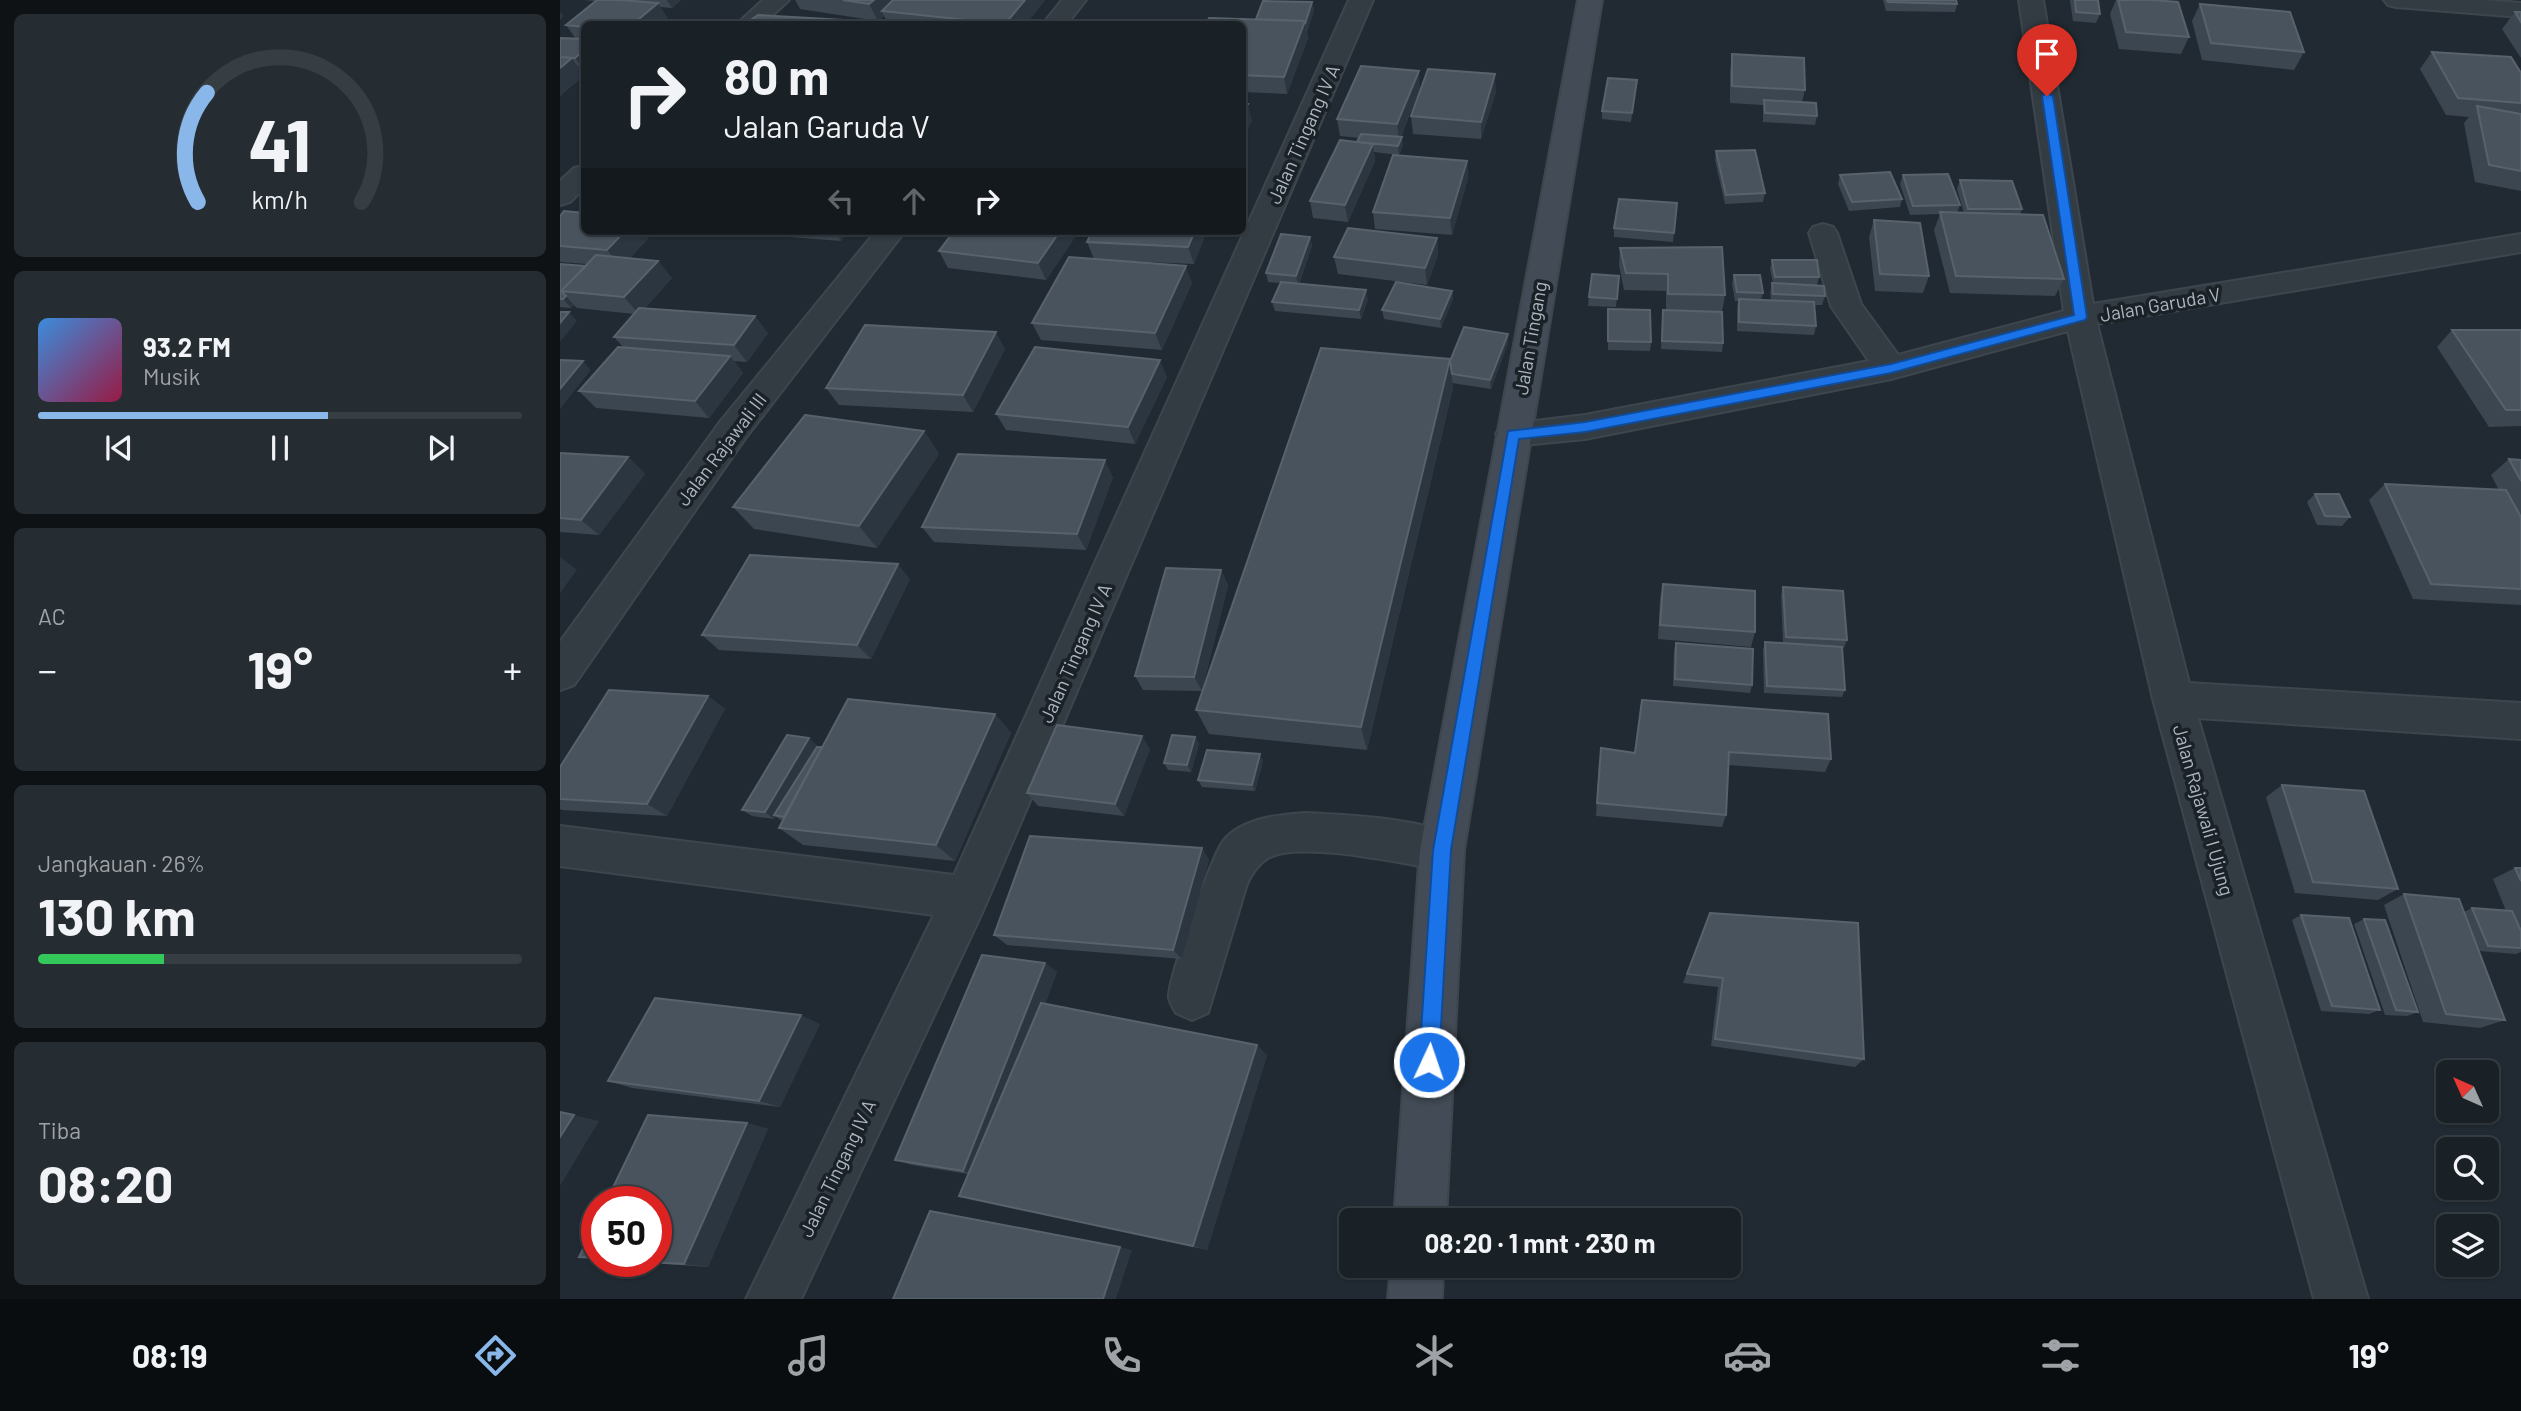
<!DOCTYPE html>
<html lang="id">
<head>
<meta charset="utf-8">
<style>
	body { margin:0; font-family:Barlow,sans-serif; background:#262d32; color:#f1f3f6; height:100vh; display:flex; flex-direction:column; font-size:26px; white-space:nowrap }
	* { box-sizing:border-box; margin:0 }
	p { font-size:23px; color:#9fa3a7 }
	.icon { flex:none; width:38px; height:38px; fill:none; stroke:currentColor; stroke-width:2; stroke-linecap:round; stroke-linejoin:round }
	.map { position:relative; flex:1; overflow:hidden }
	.panel { display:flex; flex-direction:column; gap:14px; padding:14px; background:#0e1215; width:560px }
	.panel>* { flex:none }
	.guide { position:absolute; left:21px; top:21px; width:665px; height:214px; border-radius:10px; box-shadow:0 2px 5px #0004,0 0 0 2px #373e43; background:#192026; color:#f1f3f6; overflow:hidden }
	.needle { width:46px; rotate:315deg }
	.buttons { position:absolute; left:1876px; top:1060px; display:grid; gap:14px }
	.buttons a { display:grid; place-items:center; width:63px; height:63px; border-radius:10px; background:#192026; box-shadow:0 2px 5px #0004,0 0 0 2px #373e43; font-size:35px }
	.speed { position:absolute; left:21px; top:1186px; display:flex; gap:14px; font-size:35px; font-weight:700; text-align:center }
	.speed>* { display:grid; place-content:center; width:91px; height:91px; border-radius:50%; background:#192026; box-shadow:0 2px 5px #0004,0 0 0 2px #373e43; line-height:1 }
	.speed .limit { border:10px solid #d22; background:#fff; color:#111 }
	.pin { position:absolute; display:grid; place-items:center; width:60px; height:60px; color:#fff; margin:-72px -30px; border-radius:50% 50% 50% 0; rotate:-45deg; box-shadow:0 0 7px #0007 }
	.pin .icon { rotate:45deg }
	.me { position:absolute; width:77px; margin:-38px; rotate:3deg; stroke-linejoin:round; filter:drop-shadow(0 0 5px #0008) }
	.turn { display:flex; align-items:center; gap:24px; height:147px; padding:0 28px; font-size:32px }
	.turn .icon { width:91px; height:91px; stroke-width:2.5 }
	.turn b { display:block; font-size:49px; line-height:60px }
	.lanes { display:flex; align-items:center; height:66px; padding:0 28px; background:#0003; justify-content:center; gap:35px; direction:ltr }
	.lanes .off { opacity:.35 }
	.big { font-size:52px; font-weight:700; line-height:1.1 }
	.panel .widget { flex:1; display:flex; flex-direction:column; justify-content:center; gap:10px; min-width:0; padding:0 24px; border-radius:10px; background:#262d32 }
	.panel .dial { align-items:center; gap:0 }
	.dial svg { height:182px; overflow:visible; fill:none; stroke:#373e43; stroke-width:7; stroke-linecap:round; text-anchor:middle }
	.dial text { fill:#f1f3f6; stroke:none }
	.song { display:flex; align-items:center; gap:21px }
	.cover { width:84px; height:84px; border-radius:10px; background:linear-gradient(135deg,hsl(210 70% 55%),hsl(340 70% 35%)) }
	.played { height:7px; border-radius:4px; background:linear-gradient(90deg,#8ab7e9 60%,#373e43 60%) }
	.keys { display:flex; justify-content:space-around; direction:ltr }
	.heat { display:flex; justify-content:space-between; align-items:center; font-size:38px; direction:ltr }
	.charge { height:10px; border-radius:5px; background:linear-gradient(90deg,#34c759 26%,#373e43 0) }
	.trip { position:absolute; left:779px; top:1208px; width:402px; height:70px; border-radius:10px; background:#192026; box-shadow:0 2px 5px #0004,0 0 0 2px #373e43; font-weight:700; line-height:70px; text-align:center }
	.dock { display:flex; height:112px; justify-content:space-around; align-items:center; background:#0a0d0f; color:#9fa3a7 }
	.dock .icon { width:49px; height:49px }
	.dock .on { color:#8ab7e9 }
	.dock b { font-size:32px; color:#f1f3f6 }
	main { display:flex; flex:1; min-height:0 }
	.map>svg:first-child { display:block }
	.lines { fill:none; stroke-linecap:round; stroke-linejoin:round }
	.minor-casing { stroke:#3d454d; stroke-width:4 }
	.secondary-casing { stroke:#3d454d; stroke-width:4 }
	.minor { fill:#343c43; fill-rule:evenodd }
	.secondary { fill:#424b56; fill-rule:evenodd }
	.wall { fill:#3c4651 }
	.shaded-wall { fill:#2c3640 }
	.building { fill:#48535d; stroke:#58626d; stroke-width:2 }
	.route { fill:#1a73e8; stroke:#114b97; stroke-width:2 }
	.labels { text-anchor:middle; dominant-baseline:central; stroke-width:7; stroke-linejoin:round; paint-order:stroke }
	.street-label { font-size:19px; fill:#aeb7c0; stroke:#1a2127 }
</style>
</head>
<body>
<main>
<section class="panel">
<div class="widget dial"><svg viewBox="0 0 100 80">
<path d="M14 69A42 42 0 1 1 86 69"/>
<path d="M14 69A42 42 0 0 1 18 21" stroke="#8ab7e9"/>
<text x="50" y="56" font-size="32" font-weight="700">41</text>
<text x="50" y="72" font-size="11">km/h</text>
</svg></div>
<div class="widget">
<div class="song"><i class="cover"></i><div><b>93.2 FM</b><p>Musik</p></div></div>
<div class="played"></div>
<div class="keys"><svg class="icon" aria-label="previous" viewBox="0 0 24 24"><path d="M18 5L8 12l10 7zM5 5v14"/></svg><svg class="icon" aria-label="pause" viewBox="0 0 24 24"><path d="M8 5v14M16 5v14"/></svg><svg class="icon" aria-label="next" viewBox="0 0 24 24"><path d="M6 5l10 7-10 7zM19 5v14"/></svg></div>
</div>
<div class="widget"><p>AC</p>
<div class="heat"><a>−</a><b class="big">19°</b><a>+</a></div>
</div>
<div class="widget"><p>Jangkauan · 26%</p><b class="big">130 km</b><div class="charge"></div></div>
<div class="widget"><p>Tiba</p><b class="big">08:20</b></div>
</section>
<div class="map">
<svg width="1961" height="1299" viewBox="0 0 1961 1299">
	<rect width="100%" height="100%" fill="#212a32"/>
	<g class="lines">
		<!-- minor casing -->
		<g class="minor-casing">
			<path id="minor" d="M203 0H229L203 24H177Z
				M502 0H526L507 24H483Z
				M789 0H813L422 913 241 1299H186L374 915 0 866V826L394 875Z
				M1459 0H1483L1533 304 1961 234V252L1537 324 1629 683 1961 703V739L1638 718 1808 1299H1754L1593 699 1508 331 1331 379 1025 439 953 446 941 443 936 434 941 425 1025 415 1309 361 1271 306 1249 233 1253 227 1263 224 1273 227 1277 233 1301 304 1338 355 1504 311Z
				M1824 0H1924L1961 3V17L1836 7 1828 5Z
				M24 166V188L10 202 0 205V181L14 168Z
				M316 231H345L184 440 14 685 0 690V642L160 422Z
				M745 813C792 815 853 818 897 836L904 850 897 864 882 870C845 864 739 840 708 858 698 864 692 873 687 884L648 1013 632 1020 616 1013C614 1009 610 1003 609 998 607 982 652 855 664 840 683 818 718 815 745 813Z"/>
		</g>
		<!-- secondary casing -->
		<g class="secondary-casing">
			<path id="secondary" d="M1018 0H1042L904 850 886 1220H834L860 850Z
				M831 1265H883L882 1299H828Z"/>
		</g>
		<!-- minor -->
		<use href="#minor" class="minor"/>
		<!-- secondary -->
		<use href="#secondary" class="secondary"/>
	</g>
	<!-- wall -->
	<path class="wall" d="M23 0H121L112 8 100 7 109 20 24 24V64L22 67 18 66 24 75 0 96 16 39 6 25 35 1Z
		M235 0H485L466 24H329L324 16 318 21 240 9Z
		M1323 0H1396L1397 4 1395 12 1326 11Z
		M1510 0H1538L1540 14 1536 23 1513 21Z
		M1556 0H1593L1629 37 1621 54 1559 49 1550 14Z
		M752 2 754 10 747 32 748 38 727 94 682 92V24Z
		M1640 4 1744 52 1734 70 1642 60 1632 21Z
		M1955 12H1961V58L1942 29Z
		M1872 52 1961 73V191L1915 182 1904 123 1909 117 1886 115 1860 69Z
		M1172 54 1245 90 1242 102 1257 116 1255 125 1203 122V105L1170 103V71Z
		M860 88 841 137 843 146 839 155 814 152 815 161 788 222 753 218 750 201 797 142 799 138 780 136 777 119Z
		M1076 89 1071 122 1042 119V111Z
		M936 92 921 139 853 134 851 116Z
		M1156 151 1205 193 1203 202 1165 204 1155 160Z
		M907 161 908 178 892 235 815 229 813 212Z
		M1280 175 1342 199 1340 207 1289 211 1278 184Z
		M1343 175 1400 205 1397 213H1404L1397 189 1400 180 1462 209 1460 215 1504 279 1495 296 1390 293 1374 230 1380 214 1350 215 1340 184Z
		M1117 203 1113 242 1054 237V228Z
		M0 216 92 234 70 258 98 261 112 278 85 308 208 333 187 362 174 361 183 373 149 418 36 408 19 391 63 347 54 337 74 314 17 308 14 305 11 308 0 307V264L26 266 27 264 0 262Z
		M1314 220 1369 276 1363 293 1315 291 1309 237Z
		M175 231H288L281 241 177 233Z
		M519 231 486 280 388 268 379 251Z
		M647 231 634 264 544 260 632 283 602 350 481 340 472 323 534 259 527 242Z
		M750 237 752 246 739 284 808 299 801 319 715 311 712 302 720 283 708 282 706 273Z
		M877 238 878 255 867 285 778 274 774 257Z
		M1060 248 1165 295 1162 312 1163 343 1162 352 1101 349 1102 319 1103 310H1106V291L1064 290 1059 265Z
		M1212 260 1259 277 1257 285 1265 296 1262 305H1254L1256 326 1254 335 1177 331V308L1178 301H1175L1172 283 1174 275 1203 293 1201 300H1211L1210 292 1213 283 1210 269Z
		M1059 276 1056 307 1028 306 1029 297Z
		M892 291 893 299 881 328 824 319 822 310Z
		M1048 309 1091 342 1090 351 1048 350Z
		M1892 330H1961V426L1929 427 1877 347Z
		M948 343 931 389 892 383 893 388 807 750 649 734 636 710 890 359Z
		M445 349 413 412 279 405 266 388Z
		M607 377 575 444 446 430 436 414Z
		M364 431 379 454 317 548 194 529 173 507Z
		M0 453 68 457 85 474 39 535 0 532Z
		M1949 459 1961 460V605L1853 599 1809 500 1825 484 1939 490 1931 475Z
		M553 477 526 550 374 542 362 527Z
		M1755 494 1790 517 1782 526 1757 525 1747 502Z
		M661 570 668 585 642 691 583 690 575 676Z
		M350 579 311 659 159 650 142 635Z
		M1103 584 1195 632 1191 647 1098 639 1100 599Z
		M1223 587 1287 640 1284 648H1282L1285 690 1282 697 1204 693 1203 650 1205 642 1223 643 1221 595Z
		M1116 643 1192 685 1190 693 1113 686 1114 650Z
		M148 696 165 709 107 816 2 810 0 809V767Z
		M1082 700 1271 759 1265 772 1168 765 1166 815 1162 827 1036 816 1039 761 1075 753Z
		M435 714 451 733 395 861 243 845 219 828 222 821 215 816 214 819 192 816 182 810 257 745 241 773 262 747Z
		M635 737 639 744 631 772 608 770 604 763Z
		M590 749 564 816 478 806 467 793Z
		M703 761 695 791 642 787 638 780Z
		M1722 785 1838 889 1818 900 1735 893 1706 797Z
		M642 848 649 860 622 959 447 945 434 935Z
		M1955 868H1961V952L1956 954 1919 951 1945 1020 1920 1028 1863 1022 1824 905 1844 894 1904 912 1912 908 1946 911 1933 879Z
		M1150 913 1304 1059 1295 1067 1151 1046 1158 987 1123 983Z
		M1741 915 1820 1010 1809 1014 1761 1011 1732 920Z
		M1804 919 1858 1012 1847 1016 1825 1015 1794 924Z
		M485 963 497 972 485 1004 707 1055 647 1250 399 1196 408 1174 352 1165 335 1160Z
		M260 1024 220 1107 72 1088 48 1081Z
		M187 1123 208 1129 148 1267 77 1262H96Z"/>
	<!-- shaded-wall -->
	<path class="shaded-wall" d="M107 0H121L112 8Z
		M314 0H343L322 11 324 16 318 21 309 4Z
		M465 0H485L466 24H445Z
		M752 2 754 10 747 32 746 24Z
		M98 3 109 20 104 24H73Z
		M0 11 4 16 0 20Z
		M745 21 748 38 727 94 724 77Z
		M24 50V64L22 67 15 58Z
		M12 58 24 76 0 96V68Z
		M859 71 860 88 839 141 837 124Z
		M935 74 936 92 921 139V122Z
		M688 104 692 121 682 140V114Z
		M842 137 843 146 839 155 838 146Z
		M813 144 815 161 788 222 785 205Z
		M907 161 908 178 892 235 890 218Z
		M65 231H90L92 234 62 267 47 250Z
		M275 231H288L281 241Z
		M500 231H519L486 280 478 263Z
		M635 231H647L634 264 628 247Z
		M750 237 752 246 738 285 736 276Z
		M877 238 878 255 867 285 865 268Z
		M98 261 112 278 79 314 64 297Z
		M626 266 632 283 602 350 595 333Z
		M806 290 808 299 801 319 799 310Z
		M892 291 893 299 881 328 880 319Z
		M6 296 14 305 11 308 3 299Z
		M9 312 17 321 0 342V323Z
		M195 316 208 333 187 362 174 345Z
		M436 332 445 349 413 412 403 395Z
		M948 334V343L931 389 930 380Z
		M170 356 183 373 149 418 135 401Z
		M890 359 893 388 807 750 801 727Z
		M600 360 607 377 575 444 568 427Z
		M23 361 31 370 0 409V389Z
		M364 431 379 454 317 548 299 526Z
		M68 457 85 474 39 535 21 520Z
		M545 460 553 477 526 550 517 534Z
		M0 557 17 570 0 593Z
		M338 564 350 579 311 659 297 645Z
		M661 570 668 585 642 691 634 677Z
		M148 696 165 709 107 816 87 804Z
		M435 714 451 733 395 861 376 845Z
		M582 736 590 749 564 816 555 804Z
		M635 737 639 744 631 772 627 765Z
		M249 738 257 745 214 819 205 812Z
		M700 754 703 761 695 791 692 785Z
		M642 848 649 860 622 959 613 950Z
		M485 963 497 972 419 1176 403 1171Z
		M241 1015 260 1024 220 1107 199 1101Z
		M697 1045 707 1055 647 1250 633 1246Z
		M14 1115 39 1121 0 1186V1137Z
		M187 1123 208 1129 148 1267 124 1264Z
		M560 1247 572 1250 556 1299H543Z"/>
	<!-- building -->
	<path class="building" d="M37 0H60L98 3 73 24H24V27L6 25Z
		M283 0H314L309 4Z
		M333 0H465L445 24 322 11Z
		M1327 0H1396L1397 4 1328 2Z
		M1515 0H1538L1540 14 1516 12Z
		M1558 0H1593L1618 2 1629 37 1566 32Z
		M703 1 752 2 745 24V21L696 19Z
		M1640 4 1730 12 1744 52 1651 43Z
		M1955 12H1961V22Z
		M198 15 304 21 301 24H185Z
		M649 18 745 21 724 77 682 75V24H646Z
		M0 38 24 39V50L15 58 0 57Z
		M1872 52 1951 57 1961 73V103L1898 98Z
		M1172 54 1244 58 1245 90 1172 86Z
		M0 57 12 58 0 68Z
		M801 66 859 71 837 124 777 119Z
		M868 69 935 74 921 122 851 116Z
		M1048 78 1077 80 1072 113 1042 111Z
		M1204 100 1256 103 1257 116 1205 113Z
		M682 103 688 104 682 114Z
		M1917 106 1961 114V171L1929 165Z
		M801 134 842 137 838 146 797 142Z
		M780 140 813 144 785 205 750 201Z
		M1195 150 1205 193 1166 195 1156 151Z
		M833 155 907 161 890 218 813 212Z
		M1330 172 1342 199 1292 202 1280 175Z
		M1388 174 1400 205 1353 206 1343 175Z
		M1400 180 1452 181 1462 209H1408Z
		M1059 199 1117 203 1114 233 1054 228Z
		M4 211 24 213V231H65L47 250 0 246V216Z
		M1380 212 1483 215 1504 279 1396 276Z
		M1314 220 1360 223 1369 276 1320 274Z
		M788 228 877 238 865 268 774 257Z
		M394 231H500L478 263 379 251Z
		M532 231H635L628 247 527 242Z
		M721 234 750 237 736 276 706 273Z
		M1162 247 1165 295 1108 294V274L1066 273 1060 248Z
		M36 255 98 261 64 297 1 291Z
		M509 257 626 266 595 333 472 323Z
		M1212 260H1257L1259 277H1215Z
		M0 264 26 266 1 291 6 296 3 299H0Z
		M1032 274 1059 276 1057 299 1029 297Z
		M1174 275H1200L1203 293 1177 292Z
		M721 282 806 290 799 310 712 302Z
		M836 282 892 291 880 319 822 310Z
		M1212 283 1264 286 1265 296 1213 294Z
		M1179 299 1254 302 1256 326 1179 322Z
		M79 308 195 316 174 345 54 337Z
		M1048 309 1090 310 1091 342 1048 341Z
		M1103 310 1162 312 1163 343 1102 341Z
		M0 312H9L0 323Z
		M305 325 436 332 403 395 266 388Z
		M904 327 948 334 930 380 892 374 890 361Z
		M1892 330H1961V410H1946Z
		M58 347 170 356 135 401 19 391Z
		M475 347 600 360 568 427 436 414Z
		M761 348 890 359 801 727 636 710Z
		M0 360 23 361 0 389Z
		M245 415 364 431 299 526 173 507Z
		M0 453 68 457 21 520 0 518Z
		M398 454 545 460 517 534 362 527Z
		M1949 459 1961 460V481Z
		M1825 484 1946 490 1961 517V589L1871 584Z
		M1755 494H1779L1790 517 1765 516Z
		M190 555 338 564 297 645 142 635Z
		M606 568 661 570 634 677 575 676Z
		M1103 584 1195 591V632L1100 625Z
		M1223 587 1283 591 1287 640 1226 637Z
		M1205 642 1282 647 1285 690 1207 686Z
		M1116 643 1193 649 1192 685 1115 679Z
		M49 690 148 696 87 804 0 799V767Z
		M288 699 435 714 376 845 219 828Z
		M1082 700 1268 714 1271 759 1169 752 1166 815 1037 803 1041 748 1075 753Z
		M497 725 582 736 555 804 467 793Z
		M227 735 249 738 205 812 182 810Z
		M612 735 635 737 627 765 604 763Z
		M257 747H262L224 817 214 815Z
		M647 750 700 754 692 785 638 780Z
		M1722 785 1804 791 1838 889 1753 882Z
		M470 836 642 848 613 950 434 935Z
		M1955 868H1961V881Z
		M1844 894 1899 899 1945 1020 1886 1014Z
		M1912 908 1952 911 1961 931V948L1928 946Z
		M1150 913 1298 923 1304 1059 1155 1039 1163 978 1127 974Z
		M1741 915 1789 918 1820 1010 1772 1006Z
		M1804 919 1825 920 1858 1012 1836 1010Z
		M422 955 485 963 403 1171 335 1160Z
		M95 998 241 1015 199 1101 48 1081Z
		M481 1003 697 1045 633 1246 399 1196Z
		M0 1112 14 1115 0 1137Z
		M88 1115 187 1123 124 1264 87 1262H96V1202H46Z
		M370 1211 560 1247 543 1299H333Z
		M37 1221V1258L19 1257Z"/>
	<!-- route -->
	<path class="route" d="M1487 93 1493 96 1527 317 1525 320 1331 373 1025 432 959 439 891 850 879 1062 876 1069 869 1071 862 1069 859 1062 873 850 948 431 1025 422 1331 364 1514 315 1482 96Z"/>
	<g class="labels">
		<!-- street labels -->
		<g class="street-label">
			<text transform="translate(743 134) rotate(-66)">Jalan Tingang IV A</text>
			<text transform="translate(1600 304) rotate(-10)">Jalan Garuda V</text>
			<text transform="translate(970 338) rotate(-80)">Jalan Tingang</text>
			<text transform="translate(161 449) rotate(-53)">Jalan Rajawali III</text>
			<text transform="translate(515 653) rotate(-66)">Jalan Tingang IV A</text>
			<text transform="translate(1644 810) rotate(74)">Jalan Rajawali I Ujung</text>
			<text transform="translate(277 1168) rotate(-64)">Jalan Tingang IV A</text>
		</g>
	</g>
</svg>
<div class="buttons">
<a><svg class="needle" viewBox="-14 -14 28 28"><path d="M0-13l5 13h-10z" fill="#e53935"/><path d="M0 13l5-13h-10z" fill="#9fa3a7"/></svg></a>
<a><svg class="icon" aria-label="search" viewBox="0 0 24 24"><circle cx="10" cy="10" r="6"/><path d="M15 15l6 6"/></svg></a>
<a><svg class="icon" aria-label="layers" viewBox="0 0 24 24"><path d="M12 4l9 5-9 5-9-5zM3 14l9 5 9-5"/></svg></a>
</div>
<div class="speed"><div class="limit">50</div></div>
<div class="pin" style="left:1487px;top:96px;background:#d93025"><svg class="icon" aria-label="arrive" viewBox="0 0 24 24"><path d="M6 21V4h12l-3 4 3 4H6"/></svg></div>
<svg class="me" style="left:869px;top:1062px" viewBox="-20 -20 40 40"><circle r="17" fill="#1a73e8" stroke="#fff" stroke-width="3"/><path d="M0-11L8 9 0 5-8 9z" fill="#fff"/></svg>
<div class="trip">08:20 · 1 mnt · 230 m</div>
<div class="guide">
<div class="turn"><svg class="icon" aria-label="right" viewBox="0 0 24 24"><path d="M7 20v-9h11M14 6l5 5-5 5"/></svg><div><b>80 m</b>Jalan Garuda V</div></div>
<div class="lanes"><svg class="icon off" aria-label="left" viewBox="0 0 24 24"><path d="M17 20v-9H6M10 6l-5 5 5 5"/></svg><svg class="icon off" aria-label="ahead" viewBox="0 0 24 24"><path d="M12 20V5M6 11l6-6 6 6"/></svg><svg class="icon" aria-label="right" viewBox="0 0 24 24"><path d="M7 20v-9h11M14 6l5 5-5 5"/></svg></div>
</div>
</div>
</main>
<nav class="dock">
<b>08:19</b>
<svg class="icon on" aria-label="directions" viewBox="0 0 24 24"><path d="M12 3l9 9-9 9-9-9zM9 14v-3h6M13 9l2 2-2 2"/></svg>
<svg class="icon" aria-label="music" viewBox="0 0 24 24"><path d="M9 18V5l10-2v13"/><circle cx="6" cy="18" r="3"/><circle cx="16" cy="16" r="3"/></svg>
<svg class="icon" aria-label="phone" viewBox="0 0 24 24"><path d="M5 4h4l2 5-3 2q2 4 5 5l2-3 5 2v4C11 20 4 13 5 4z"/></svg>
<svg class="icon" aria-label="climate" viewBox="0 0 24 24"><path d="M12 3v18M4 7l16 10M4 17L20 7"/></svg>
<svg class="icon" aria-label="car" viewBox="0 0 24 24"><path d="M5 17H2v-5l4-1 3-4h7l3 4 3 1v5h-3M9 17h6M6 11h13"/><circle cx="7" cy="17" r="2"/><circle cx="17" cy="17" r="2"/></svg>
<svg class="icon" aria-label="filters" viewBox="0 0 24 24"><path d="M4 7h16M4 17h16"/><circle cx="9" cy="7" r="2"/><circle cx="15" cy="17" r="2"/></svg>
<b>19°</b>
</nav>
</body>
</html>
